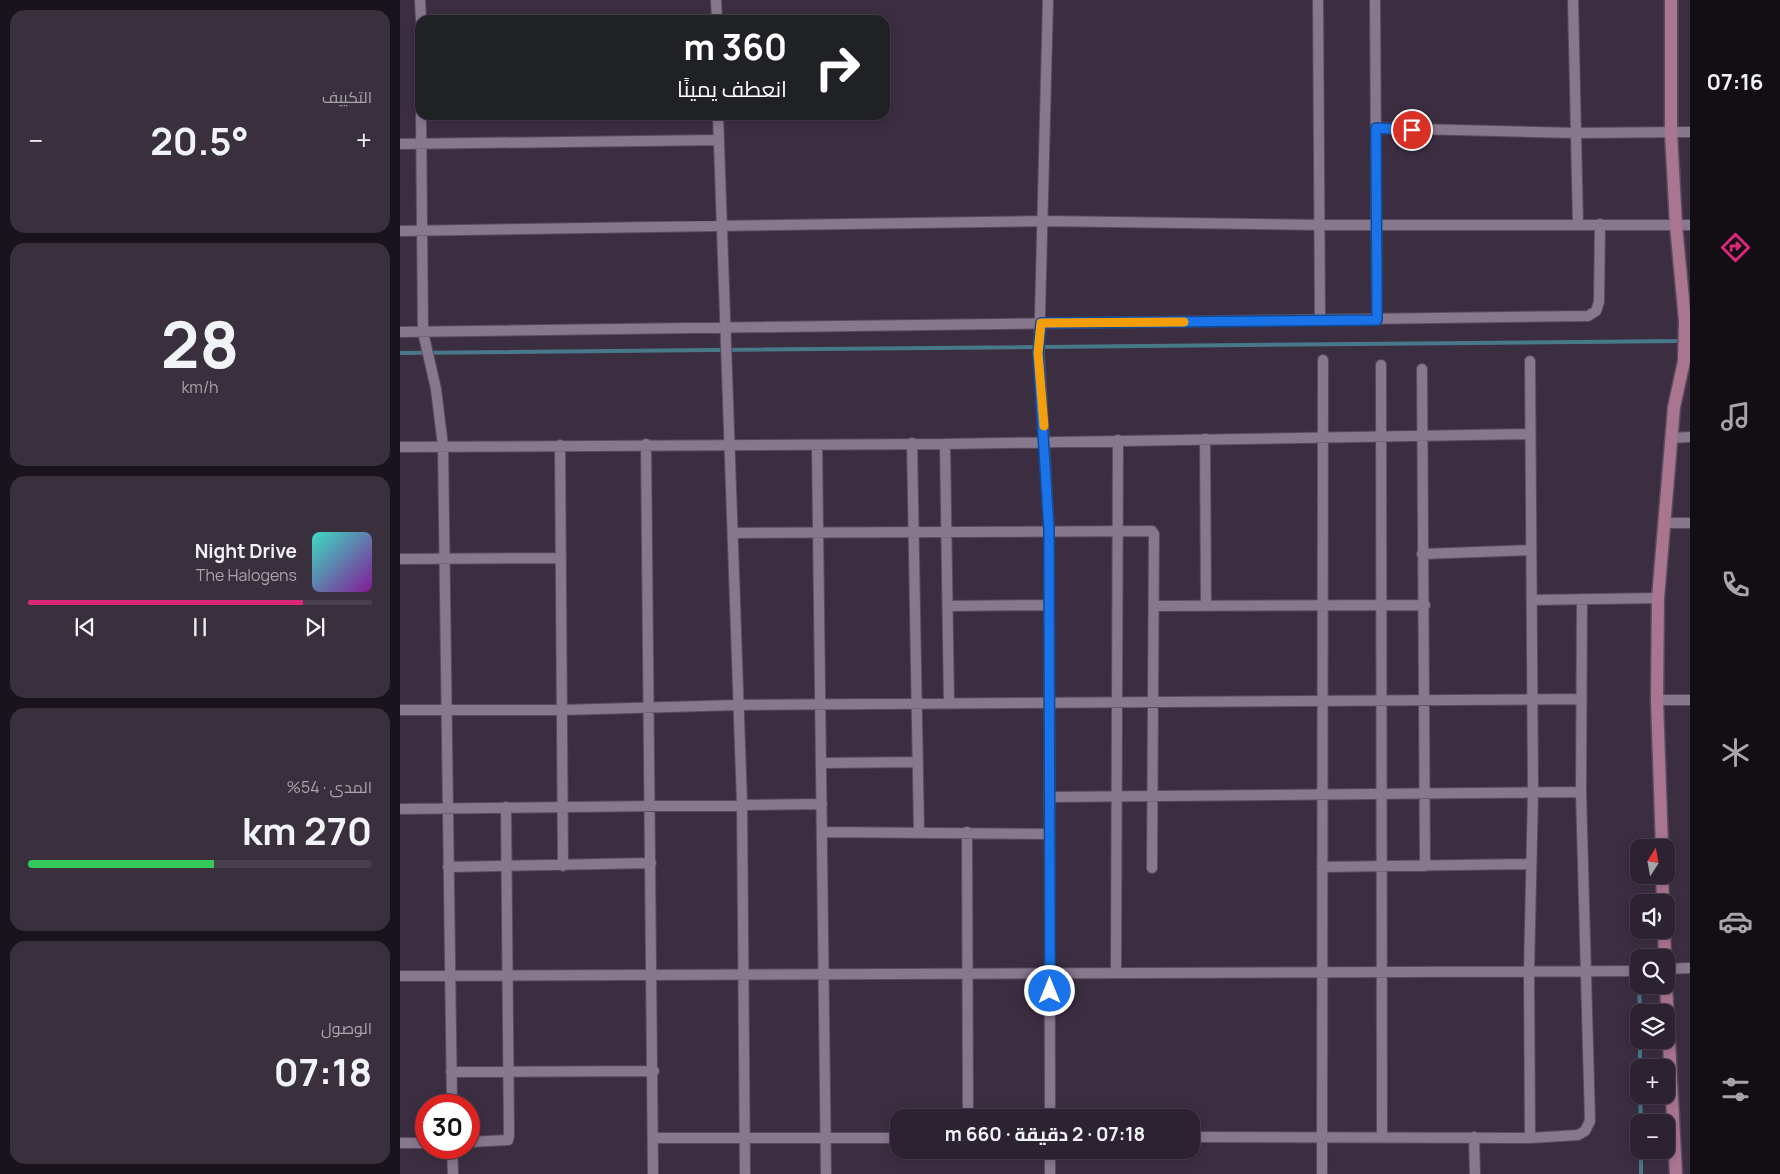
<!DOCTYPE html>
<html lang="ar">
<head>
<meta charset="utf-8">
<style>
	body { margin:0; font-family:Manrope,Cairo,sans-serif; background:#392f3d; color:#f1f3f6; direction:rtl; height:100vh; display:flex; flex-direction:column; font-size:19px; white-space:nowrap }
	* { box-sizing:border-box; margin:0 }
	p { font-size:16px; color:#a7a4ab }
	.icon { flex:none; width:28px; height:28px; fill:none; stroke:currentColor; stroke-width:2; stroke-linecap:round; stroke-linejoin:round }
	.map { position:relative; flex:1; overflow:hidden; direction:ltr }
	.panel { display:flex; flex-direction:column; gap:10px; padding:10px; background:#19131b; width:400px }
	.panel>* { flex:none }
	.top-card { position:absolute; left:15px; top:15px; width:475px; height:105px; border-radius:15px; box-shadow:0 2px 8px #0003,0 0 0 1px #483f4d; direction:rtl; background:#202124; color:#fff; overflow:hidden }
	.needle { width:32px; rotate:11deg }
	.fabs { position:absolute; left:1230px; top:839px; display:grid; gap:10px }
	.fabs a { display:grid; place-items:center; width:45px; height:45px; border-radius:10px; background:#2d2231; box-shadow:0 2px 8px #0003,0 0 0 1px #483f4d; font-size:25px }
	.speed { position:absolute; left:15px; top:1094px; display:flex; gap:10px; font-size:25px; font-weight:700; text-align:center }
	.speed>* { display:grid; place-content:center; width:65px; height:65px; border-radius:50%; background:#2d2231; box-shadow:0 2px 8px #0003,0 0 0 1px #483f4d; line-height:1 }
	.speed .limit { border:8px solid #d22; background:#fff; color:#111 }
	.pin { position:absolute; display:grid; place-items:center; width:42px; height:42px; color:#fff; margin:-21px; border:2px solid #fff; border-radius:50%; box-shadow:0 1px 5px #0007 }
	.me { position:absolute; width:55px; margin:-28px; rotate:0deg; stroke-linejoin:round; filter:drop-shadow(0 0 4px #0008) }
	.turn { display:flex; align-items:center; gap:18px; height:105px; padding:0 20px; font-size:22px }
	.turn .icon { width:65px; height:65px; stroke-width:2.5 }
	.turn b { display:block; font-size:35px; line-height:42px }
	.big { font-size:38px; font-weight:700; line-height:1.1 }
	.panel .widget { flex:1; display:flex; flex-direction:column; justify-content:center; gap:8px; min-width:0; padding:0 18px; border-radius:15px; background:#392f3d }
	.panel .dial { align-items:center; gap:0 }
	.dial b { font-size:65px; line-height:1 }
	.song { display:flex; align-items:center; gap:15px }
	.cover { width:60px; height:60px; border-radius:8px; background:linear-gradient(135deg,hsl(170 70% 55%),hsl(290 70% 35%)) }
	.played { height:5px; border-radius:2px; background:linear-gradient(90deg,#db2777 80%,#483f4d 80%) }
	.keys { display:flex; justify-content:space-around; direction:ltr }
	.heat { display:flex; justify-content:space-between; align-items:center; font-size:28px; direction:ltr }
	.charge { height:8px; border-radius:4px; background:linear-gradient(90deg,#34c759 54%,#483f4d 0) }
	.trip { position:absolute; left:490px; top:1109px; width:310px; height:50px; border-radius:15px; background:#2d2231; box-shadow:0 2px 8px #0003,0 0 0 1px #483f4d; font-weight:700; line-height:50px; text-align:center; direction:rtl }
	main { display:flex; flex:1; min-height:0 }
	.tabs { display:flex; flex-direction:column; width:90px; justify-content:space-around; align-items:center; background:#120e14; color:#a7a4ab }
	.tabs .icon { width:35px; height:35px }
	.tabs .current { color:#db2777 }
	.tabs b { font-size:22px; color:#f1f3f6 }
	.map>svg:first-child { display:block }
	.lines { fill:none; stroke-linecap:round; stroke-linejoin:round }
	.stream { stroke:#48798b; stroke-width:4 }
	.street-casing { stroke:#574c5c; stroke-width:12 }
	.secondary-casing { stroke:#574c5c; stroke-width:15 }
	.street { stroke:#88788e; stroke-width:10 }
	.secondary { stroke:#aa758f; stroke-width:12 }
	.route-casing { stroke:#114b97; stroke-width:12 }
	.route { stroke:#1a73e8; stroke-width:9 }
	.slow { stroke:#f59e0b; stroke-width:9 }
</style>
</head>
<body>
<main>
<nav class="tabs">
<b>07:16</b>
<svg class="icon current" aria-label="directions" viewBox="0 0 24 24"><path d="M12 3l9 9-9 9-9-9zM9 14v-3h6M13 9l2 2-2 2"/></svg>
<svg class="icon" aria-label="music" viewBox="0 0 24 24"><path d="M9 18V5l10-2v13"/><circle cx="6" cy="18" r="3"/><circle cx="16" cy="16" r="3"/></svg>
<svg class="icon" aria-label="phone" viewBox="0 0 24 24"><path d="M5 4h4l2 5-3 2q2 4 5 5l2-3 5 2v4C11 20 4 13 5 4z"/></svg>
<svg class="icon" aria-label="climate" viewBox="0 0 24 24"><path d="M12 3v18M4 7l16 10M4 17L20 7"/></svg>
<svg class="icon" aria-label="car" viewBox="0 0 24 24"><path d="M5 17H2v-5l4-1 3-4h7l3 4 3 1v5h-3M9 17h6M6 11h13"/><circle cx="7" cy="17" r="2"/><circle cx="17" cy="17" r="2"/></svg>
<svg class="icon" aria-label="filters" viewBox="0 0 24 24"><path d="M4 7h16M4 17h16"/><circle cx="9" cy="7" r="2"/><circle cx="15" cy="17" r="2"/></svg>
</nav>
<div class="map">
<svg width="1290" height="1174" viewBox="0 0 1290 1174">
	<rect width="100%" height="100%" fill="#3c2e41"/>
	<g class="lines">
		<!-- stream -->
		<path class="stream" d="M0 353 1283 341
			M1239 952V958
			M1239 985 1240 1012
			M1240 1040V1068
			M1240 1095 1241 1122
			M1241 1150V1174"/>
		<!-- street casing -->
		<g class="street-casing">
			<path id="street" d="M20 0 21 20
				M316 0 317 20
				M648 0 639 353 649 530 650 1118
				M918 0 920 321
				M975 0 977 320
				M1173 0 1178 224
				M21 115 23 332 36 389 43 446 52 1105
				M318 115 342 803 345 1174
				M976 128 1176 133 1290 132
				M0 144 319 140
				M0 231 643 221 920 225H1290
				M0 332 1188 316 1196 311 1199 302 1200 224
				M981 365 982 1138
				M1022 369 1025 866
				M1271 438 1290 437
				M805 439 806 605
				M512 443 519 832
				M246 444 253 1174
				M545 444 549 703
				M160 445 163 866
				M417 445 426 1174
				M0 447 545 444 1130 434
				M1265 523H1290
				M333 533 752 531 754 534 752 868
				M1022 554 1131 550
				M0 559 161 558
				M1132 600 1258 598
				M548 606 649 605
				M754 606 1025 605
				M1257 700H1290
				M0 710H162L339 705 1181 699
				M422 763 518 762
				M650 797 1181 792
				M0 809 422 804
				M422 832 650 834
				M567 832 568 1118
				M48 867 251 863
				M922 867 1131 864
				M1266 969 1290 968
				M716 972 718 440
				M0 976 1239 971
				M51 1072 254 1071
				M791 1137 1130 1138 1178 1135 1185 1131 1190 1121 1181 792 1182 599
				M1074 1137 1075 1174
				M254 1138H499
				M1130 1138 1129 971 1133 792 1130 361
				M69 1142 108 1140 109 1136 106 807
				M0 1143H26
				M52 1148 53 1174
				M650 1150V1174
				M922 1174 923 360"/>
		</g>
		<!-- secondary casing -->
		<g class="secondary-casing">
			<path id="secondary" d="M1262 848 1257 700 1258 598 1274 407 1284 361 1285 321 1276 225 1271 133V0
				M1262 875 1263 902
				M1264 930 1265 958
				M1266 985 1276 1174"/>
		</g>
		<!-- street -->
		<use href="#street" class="street"/>
		<!-- secondary -->
		<use href="#secondary" class="secondary"/>
	</g>
	<g class="lines">
		<!-- route casing -->
		<g class="route-casing">
			<path id="route" d="M650 991 649 530 638 353 641 323 977 320 976 128 1012 130"/>
		</g>
		<!-- route -->
		<use href="#route" class="route"/>
		<!-- slow -->
		<path class="slow" d="M644 426 638 353 641 323 784 322"/>
	</g>
</svg>
<div class="fabs">
<a><svg class="needle" viewBox="-14 -14 28 28"><path d="M0-13l5 13h-10z" fill="#e53935"/><path d="M0 13l5-13h-10z" fill="#a7a4ab"/></svg></a>
<a><svg class="icon" aria-label="sound" viewBox="0 0 24 24"><path d="M4 9h4l5-4v14l-5-4H4zM17 9q2 3 0 6"/></svg></a>
<a><svg class="icon" aria-label="search" viewBox="0 0 24 24"><circle cx="10" cy="10" r="6"/><path d="M15 15l6 6"/></svg></a>
<a><svg class="icon" aria-label="layers" viewBox="0 0 24 24"><path d="M12 4l9 5-9 5-9-5zM3 14l9 5 9-5"/></svg></a>
<a>+</a>
<a>−</a>
</div>
<div class="speed"><div class="limit">30</div></div>
<div class="pin" style="left:1012px;top:130px;background:#d93025"><svg class="icon" aria-label="arrive" viewBox="0 0 24 24"><path d="M6 21V4h12l-3 4 3 4H6"/></svg></div>
<svg class="me" style="left:650px;top:991px" viewBox="-20 -20 40 40"><circle r="17" fill="#1a73e8" stroke="#fff" stroke-width="3"/><path d="M0-11L8 9 0 5-8 9z" fill="#fff"/></svg>
<div class="trip">07:18 · 2 دقيقة · 660 m</div>
<div class="top-card">
<div class="turn"><svg class="icon" aria-label="right" viewBox="0 0 24 24"><path d="M7 20v-9h11M14 6l5 5-5 5"/></svg><div><b>360 m</b>انعطف يمينًا</div></div>
</div>
</div>
<section class="panel">
<div class="widget"><p>التكييف</p>
<div class="heat"><a>−</a><b class="big">20.5°</b><a>+</a></div>
</div>
<div class="widget dial"><b>28</b><p>km/h</p></div>
<div class="widget">
<div class="song"><i class="cover"></i><div><b>Night Drive</b><p>The Halogens</p></div></div>
<div class="played"></div>
<div class="keys"><svg class="icon" aria-label="previous" viewBox="0 0 24 24"><path d="M18 5L8 12l10 7zM5 5v14"/></svg><svg class="icon" aria-label="pause" viewBox="0 0 24 24"><path d="M8 5v14M16 5v14"/></svg><svg class="icon" aria-label="next" viewBox="0 0 24 24"><path d="M6 5l10 7-10 7zM19 5v14"/></svg></div>
</div>
<div class="widget"><p>المدى · 54%</p><b class="big">270 km</b><div class="charge"></div></div>
<div class="widget"><p>الوصول</p><b class="big">07:18</b></div>
</section>
</main>
</body>
</html>
